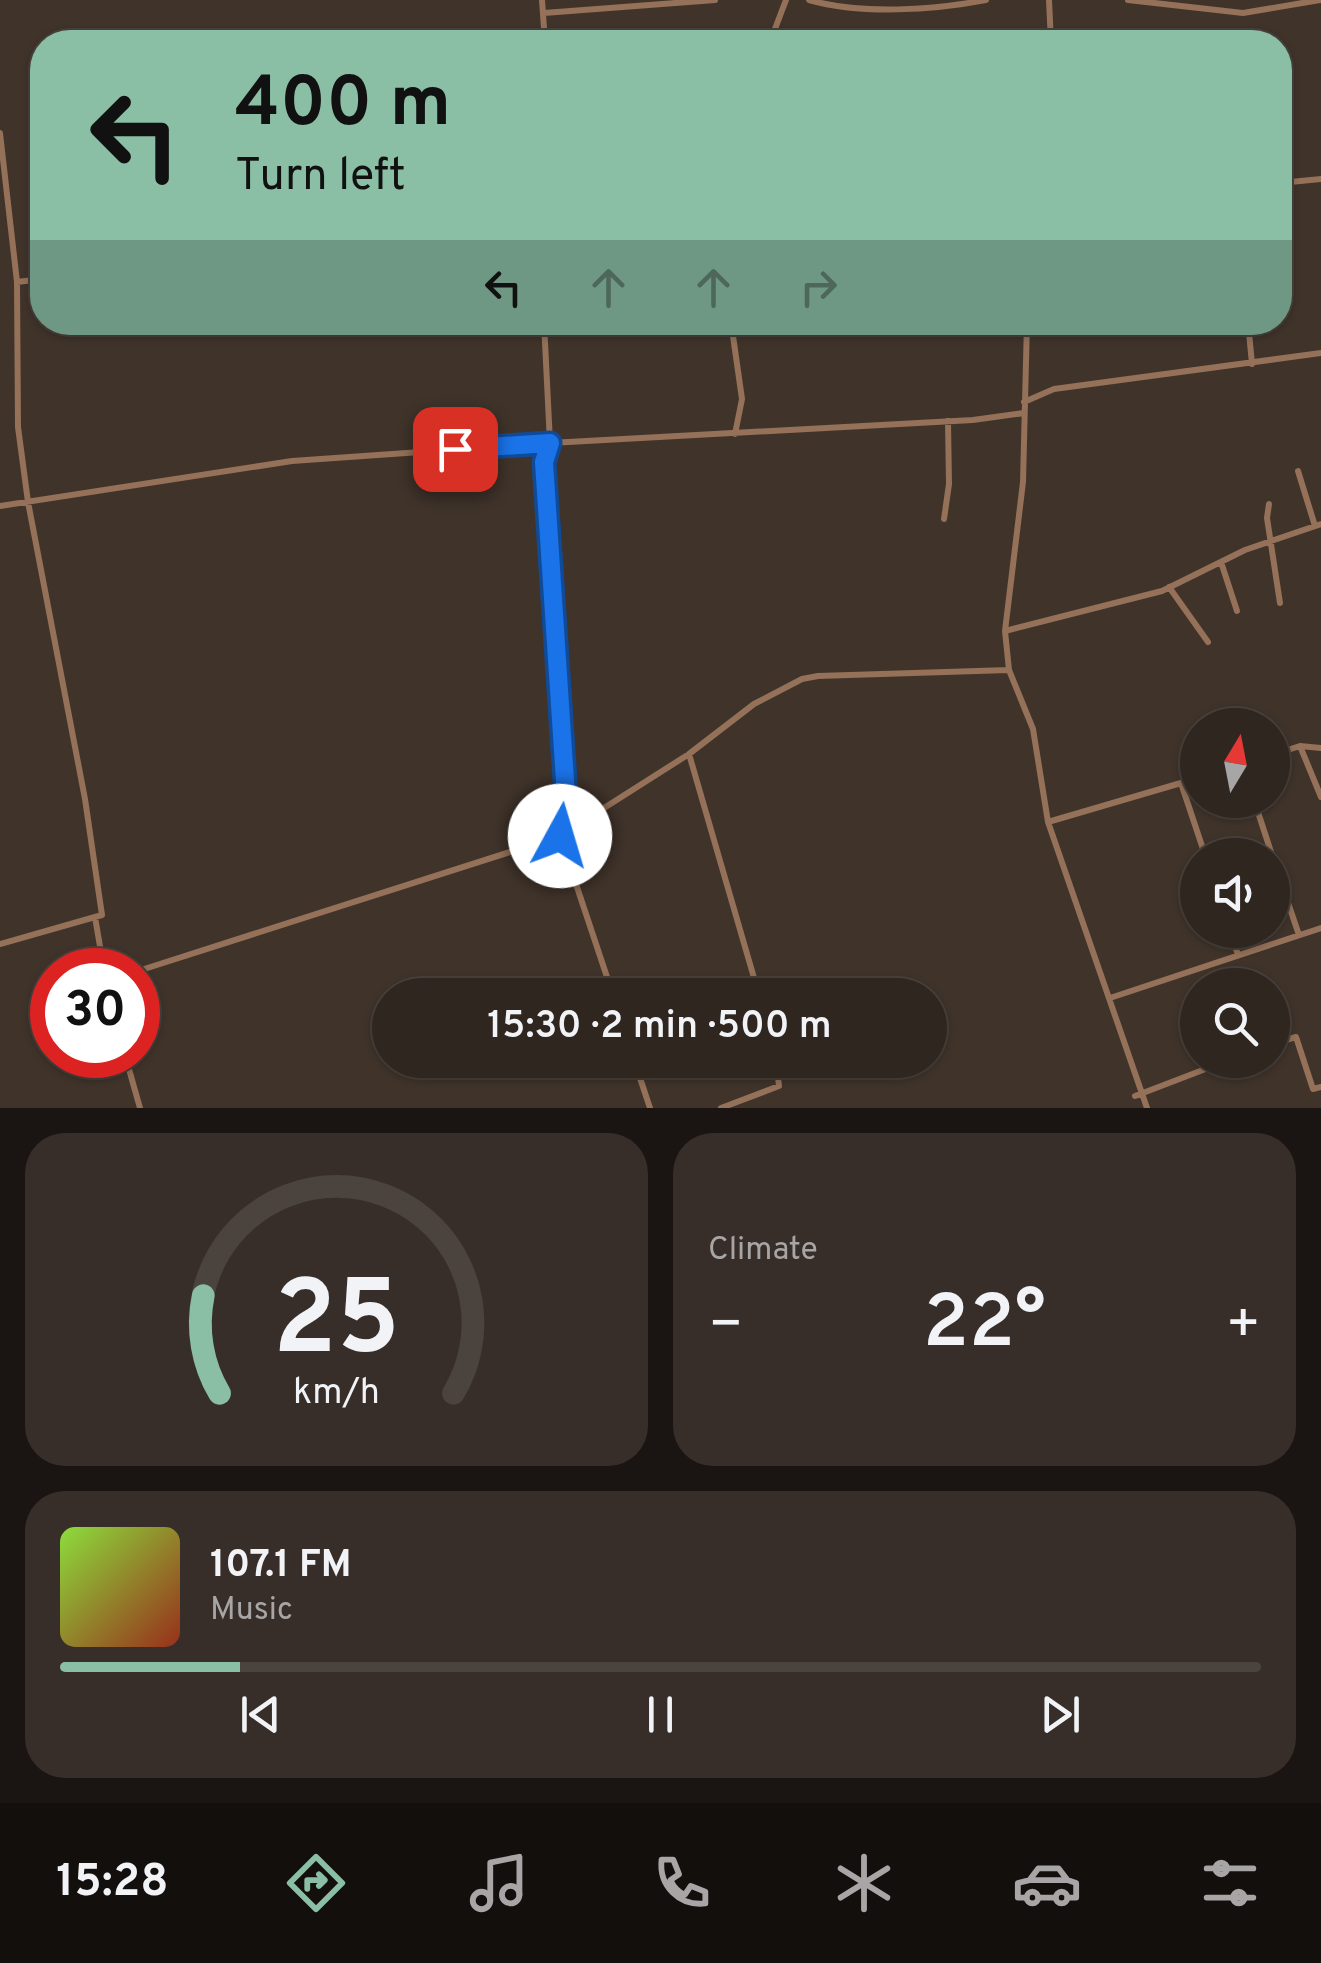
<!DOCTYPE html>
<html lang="en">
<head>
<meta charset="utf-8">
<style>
	body { margin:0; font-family:Overpass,sans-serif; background:#372e29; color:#f1f3f6; height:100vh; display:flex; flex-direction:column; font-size:38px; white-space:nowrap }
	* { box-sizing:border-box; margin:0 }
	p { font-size:32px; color:#a7a5a5 }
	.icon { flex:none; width:55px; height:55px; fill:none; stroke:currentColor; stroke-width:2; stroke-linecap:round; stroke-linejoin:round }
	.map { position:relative; height:1108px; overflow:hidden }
	.sheet { display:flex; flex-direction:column; gap:25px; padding:25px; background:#1a1512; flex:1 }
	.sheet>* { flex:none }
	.banner { position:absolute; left:30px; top:30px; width:1262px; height:305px; border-radius:40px; box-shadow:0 2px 8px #0004,0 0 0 2px #4a433e; background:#8abfa5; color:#111; overflow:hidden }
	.needle { width:65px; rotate:10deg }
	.tools { position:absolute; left:1180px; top:708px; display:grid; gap:20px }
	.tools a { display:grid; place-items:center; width:110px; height:110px; border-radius:50%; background:#2f2620; box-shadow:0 2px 8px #0004,0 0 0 2px #4a433e; font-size:50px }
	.speed { position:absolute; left:30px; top:948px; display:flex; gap:20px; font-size:50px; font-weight:700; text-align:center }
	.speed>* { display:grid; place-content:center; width:130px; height:130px; border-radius:50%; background:#2f2620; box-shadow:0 2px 8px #0004,0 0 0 2px #4a433e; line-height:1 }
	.speed .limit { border:15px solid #d22; background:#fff; color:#111 }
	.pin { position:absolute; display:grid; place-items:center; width:85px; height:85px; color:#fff; margin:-42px; border-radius:20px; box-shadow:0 5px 15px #0006 }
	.me { position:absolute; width:110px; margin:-55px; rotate:6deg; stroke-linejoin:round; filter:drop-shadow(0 0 8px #0008) }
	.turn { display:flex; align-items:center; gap:35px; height:210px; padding:0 40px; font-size:45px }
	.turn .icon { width:130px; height:130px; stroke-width:2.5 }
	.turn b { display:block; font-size:70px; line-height:85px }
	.lanes { display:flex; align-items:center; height:95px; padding:0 40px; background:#0003; justify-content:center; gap:50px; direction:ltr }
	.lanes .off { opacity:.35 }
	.big { font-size:75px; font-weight:600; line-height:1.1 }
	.sheet .card { flex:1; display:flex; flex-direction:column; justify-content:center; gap:15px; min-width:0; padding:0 35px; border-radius:40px; background:#372e29 }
	.sheet .dial { align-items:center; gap:0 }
	.dial svg { height:260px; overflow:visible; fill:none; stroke:#4a433e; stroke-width:7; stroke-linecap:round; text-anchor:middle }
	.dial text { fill:#f1f3f6; stroke:none }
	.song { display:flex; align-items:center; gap:30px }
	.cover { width:120px; height:120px; border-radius:15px; background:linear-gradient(135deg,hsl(90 70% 55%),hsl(10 70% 35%)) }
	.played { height:10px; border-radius:5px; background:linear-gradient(90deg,#8abfa5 15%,#4a433e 15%) }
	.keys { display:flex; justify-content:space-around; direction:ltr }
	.heat { display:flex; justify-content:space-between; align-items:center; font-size:55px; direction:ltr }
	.sheet .tiles { flex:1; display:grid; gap:25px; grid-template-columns:1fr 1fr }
	.card:last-child { grid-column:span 2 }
	.trip { position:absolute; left:372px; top:978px; width:575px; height:100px; border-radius:50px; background:#2f2620; box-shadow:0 2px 8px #0004,0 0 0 2px #4a433e; font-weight:600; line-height:100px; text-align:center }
	.menu { display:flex; height:160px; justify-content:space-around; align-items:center; background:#130f0d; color:#a7a5a5 }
	.menu .icon { width:70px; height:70px }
	.menu .selected { color:#8abfa5 }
	.menu b { font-size:45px; color:#f1f3f6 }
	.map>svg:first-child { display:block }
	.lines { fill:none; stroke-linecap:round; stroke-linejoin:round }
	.minor { stroke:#947158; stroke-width:6 }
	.route-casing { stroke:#114b97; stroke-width:25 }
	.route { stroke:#1a73e8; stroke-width:18 }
</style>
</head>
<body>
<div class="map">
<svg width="1321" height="1108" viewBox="0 0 1321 1108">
	<rect width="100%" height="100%" fill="#3f332a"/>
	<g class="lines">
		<!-- minor -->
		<path class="minor" d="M542 0 545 42
			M809 0C862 15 933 10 986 0
			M1049 0 1051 42
			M1128 0 1243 13 1320 0
			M544 13 715 0
			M770 42 786 0
			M0 133 17 282 18 427 28 502 85 799 102 915 0 944
			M1280 183 1321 179
			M17 282 42 279
			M544 322 550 443 545 462 567 811 560 836 613 995
			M731 322 742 399 735 434
			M1027 322 1023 482 1005 631 1009 670 1033 729 1048 822 1147 1108
			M1248 322 1252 364
			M1024 402 1054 389 1321 353
			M1298 471 1315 526
			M1269 504 1267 518 1280 603
			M0 506 292 461 550 443 973 420 1024 413
			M944 519 949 484 948 421
			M1221 562 1237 611
			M1169 587 1208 642
			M1005 631 1162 591 1245 550 1321 524
			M1300 746 1321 797
			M689 754 759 995
			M1272 755 1300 746 1321 748
			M1181 783 1205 855
			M1254 800 1272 855
			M1048 822 1198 778
			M1272 856 1299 935
			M95 917 104 970
			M1230 930 1238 955
			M138 971 560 836 689 754 754 704 802 679 818 676 1009 670
			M1110 998 1321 928
			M1272 1044 1296 1037 1313 1089 1321 1087
			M125 1055 140 1108
			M634 1060 650 1108
			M1135 1096 1229 1060
			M721 1108 779 1086 776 1060"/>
	</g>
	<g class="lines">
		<!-- route casing -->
		<g class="route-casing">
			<path id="route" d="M455 449 550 443 544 462 567 811 560 836"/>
		</g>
		<!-- route -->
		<use href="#route" class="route"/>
	</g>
</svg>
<div class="tools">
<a><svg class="needle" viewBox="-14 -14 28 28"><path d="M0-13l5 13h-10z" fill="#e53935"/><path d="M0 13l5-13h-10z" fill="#a7a5a5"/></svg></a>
<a><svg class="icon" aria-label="sound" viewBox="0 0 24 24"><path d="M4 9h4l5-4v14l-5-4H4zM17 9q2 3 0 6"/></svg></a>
<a><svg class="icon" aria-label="search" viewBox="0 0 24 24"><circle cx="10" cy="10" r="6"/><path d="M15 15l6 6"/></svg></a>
</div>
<div class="speed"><div class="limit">30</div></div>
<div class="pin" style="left:455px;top:449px;background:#d93025"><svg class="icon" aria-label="arrive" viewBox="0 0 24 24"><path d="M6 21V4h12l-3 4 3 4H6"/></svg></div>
<svg class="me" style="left:560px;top:836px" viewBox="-20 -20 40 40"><circle r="19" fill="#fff"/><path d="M0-13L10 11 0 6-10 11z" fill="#1a73e8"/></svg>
<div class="trip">15:30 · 2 min · 500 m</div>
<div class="banner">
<div class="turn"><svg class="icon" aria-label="left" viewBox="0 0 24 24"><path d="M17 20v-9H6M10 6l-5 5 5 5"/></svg><div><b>400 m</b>Turn left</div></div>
<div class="lanes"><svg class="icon" aria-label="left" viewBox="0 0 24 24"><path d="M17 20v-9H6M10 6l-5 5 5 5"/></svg><svg class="icon off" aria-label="ahead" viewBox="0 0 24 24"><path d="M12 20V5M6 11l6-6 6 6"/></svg><svg class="icon off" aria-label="ahead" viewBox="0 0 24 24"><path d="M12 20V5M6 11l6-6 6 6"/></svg><svg class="icon off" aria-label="right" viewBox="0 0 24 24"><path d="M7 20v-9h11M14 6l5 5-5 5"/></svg></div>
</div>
</div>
<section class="sheet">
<div class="tiles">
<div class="card dial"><svg viewBox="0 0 100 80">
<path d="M14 69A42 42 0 1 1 86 69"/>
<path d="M14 69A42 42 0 0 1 9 39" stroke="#8abfa5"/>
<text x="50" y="56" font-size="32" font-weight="700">25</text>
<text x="50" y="72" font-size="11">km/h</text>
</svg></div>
<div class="card"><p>Climate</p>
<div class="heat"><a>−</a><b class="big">22°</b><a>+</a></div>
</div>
<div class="card">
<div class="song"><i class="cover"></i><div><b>107.1 FM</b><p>Music</p></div></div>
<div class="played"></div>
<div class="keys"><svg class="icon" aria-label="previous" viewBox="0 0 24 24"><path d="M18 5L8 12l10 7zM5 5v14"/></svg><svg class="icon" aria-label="pause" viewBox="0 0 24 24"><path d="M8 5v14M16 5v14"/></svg><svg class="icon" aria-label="next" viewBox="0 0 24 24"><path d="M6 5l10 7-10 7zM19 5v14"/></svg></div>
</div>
</div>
</section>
<nav class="menu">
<b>15:28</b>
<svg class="icon selected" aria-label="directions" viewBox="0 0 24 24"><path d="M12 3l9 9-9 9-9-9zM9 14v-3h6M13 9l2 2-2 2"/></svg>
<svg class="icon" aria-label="music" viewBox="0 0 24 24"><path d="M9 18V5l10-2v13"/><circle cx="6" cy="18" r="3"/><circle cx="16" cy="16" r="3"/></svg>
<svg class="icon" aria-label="phone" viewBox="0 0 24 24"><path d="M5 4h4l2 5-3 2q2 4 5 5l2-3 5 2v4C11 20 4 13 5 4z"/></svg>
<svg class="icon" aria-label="climate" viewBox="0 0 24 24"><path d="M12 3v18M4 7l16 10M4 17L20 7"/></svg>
<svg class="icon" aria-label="car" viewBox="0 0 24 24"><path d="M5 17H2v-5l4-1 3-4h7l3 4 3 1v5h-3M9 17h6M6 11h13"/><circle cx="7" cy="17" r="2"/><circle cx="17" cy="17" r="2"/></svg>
<svg class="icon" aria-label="filters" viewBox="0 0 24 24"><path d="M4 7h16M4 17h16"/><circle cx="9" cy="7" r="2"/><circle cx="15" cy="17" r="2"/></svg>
</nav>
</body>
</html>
